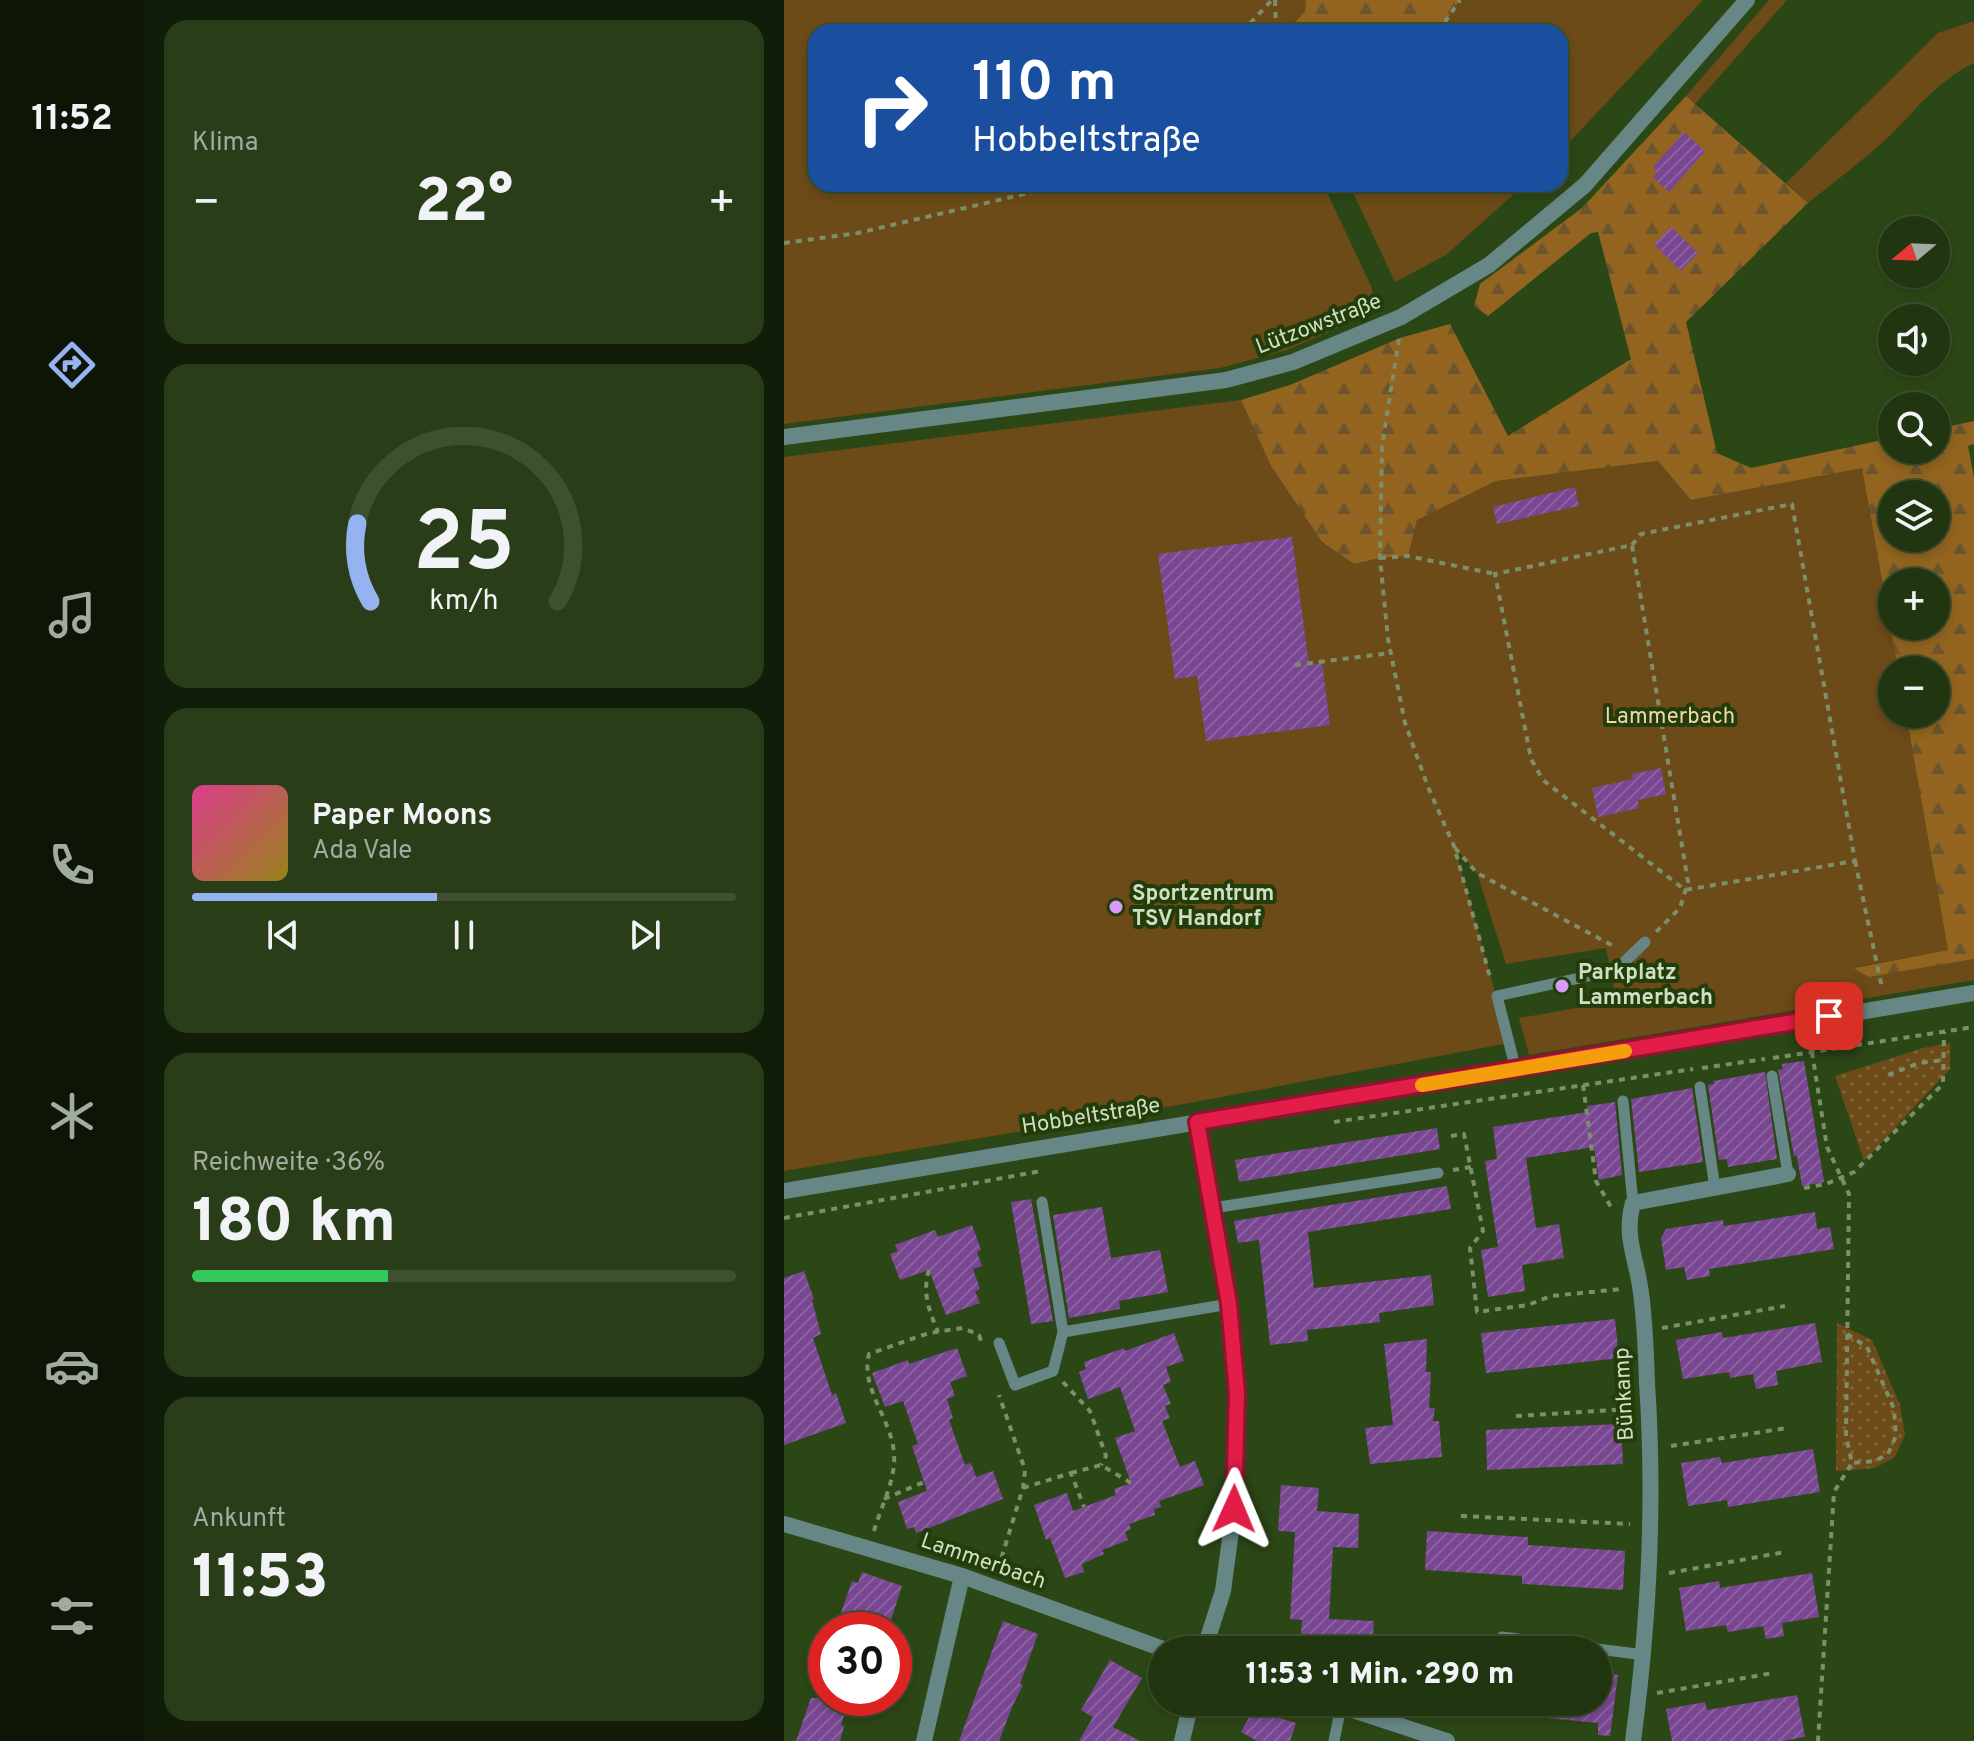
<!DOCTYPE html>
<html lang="de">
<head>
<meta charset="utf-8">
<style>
	body { margin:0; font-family:Overpass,sans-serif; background:#293d19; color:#f1f3f6; height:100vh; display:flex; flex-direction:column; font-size:30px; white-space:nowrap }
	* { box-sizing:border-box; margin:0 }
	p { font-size:26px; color:#a2ab9f }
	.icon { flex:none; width:44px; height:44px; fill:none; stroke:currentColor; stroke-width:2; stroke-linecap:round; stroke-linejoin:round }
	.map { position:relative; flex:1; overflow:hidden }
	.panel { display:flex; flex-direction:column; gap:20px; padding:20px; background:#121d09; width:640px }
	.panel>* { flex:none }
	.banner { position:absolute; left:24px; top:24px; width:760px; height:168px; border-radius:24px; box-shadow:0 4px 12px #0003,0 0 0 2px #3e5030; background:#1a4fa0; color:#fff; overflow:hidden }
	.needle { width:52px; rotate:251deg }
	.buttons { position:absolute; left:1094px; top:216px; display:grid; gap:16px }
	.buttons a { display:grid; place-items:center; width:72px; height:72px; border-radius:50%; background:#213510; box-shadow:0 4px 12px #0003,0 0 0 2px #3e5030; font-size:40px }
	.speed { position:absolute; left:24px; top:1612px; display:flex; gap:16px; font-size:40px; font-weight:700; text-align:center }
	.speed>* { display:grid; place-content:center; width:104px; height:104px; border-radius:50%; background:#213510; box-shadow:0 4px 12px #0003,0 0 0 2px #3e5030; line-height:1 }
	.speed .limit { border:12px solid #d22; background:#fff; color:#111 }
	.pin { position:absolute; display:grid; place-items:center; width:68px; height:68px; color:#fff; margin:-34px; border-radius:16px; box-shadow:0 4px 12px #0006 }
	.me { position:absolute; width:88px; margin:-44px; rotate:1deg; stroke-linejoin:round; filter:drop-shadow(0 0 6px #0008) }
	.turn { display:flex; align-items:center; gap:28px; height:168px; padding:0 32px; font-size:36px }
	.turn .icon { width:104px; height:104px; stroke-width:2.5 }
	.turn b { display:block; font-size:56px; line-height:68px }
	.big { font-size:60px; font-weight:800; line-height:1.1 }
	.panel .card { flex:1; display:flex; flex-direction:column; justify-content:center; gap:12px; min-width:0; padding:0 28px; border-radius:24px; background:#293d19 }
	.panel .dial { align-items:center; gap:0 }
	.dial svg { height:208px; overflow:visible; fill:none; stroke:#3e5030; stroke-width:7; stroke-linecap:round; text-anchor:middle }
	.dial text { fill:#f1f3f6; stroke:none }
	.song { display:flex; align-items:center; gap:24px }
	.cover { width:96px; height:96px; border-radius:12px; background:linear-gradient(135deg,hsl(330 70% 55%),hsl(50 70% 35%)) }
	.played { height:8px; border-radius:4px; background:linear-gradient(90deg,#95b2f1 45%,#3e5030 45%) }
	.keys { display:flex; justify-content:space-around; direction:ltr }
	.heat { display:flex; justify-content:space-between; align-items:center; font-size:44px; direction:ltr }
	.charge { height:12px; border-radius:6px; background:linear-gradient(90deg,#34c759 36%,#3e5030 0) }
	.trip { position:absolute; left:364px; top:1636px; width:464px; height:80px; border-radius:40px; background:#213510; box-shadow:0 4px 12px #0003,0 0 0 2px #3e5030; font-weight:800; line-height:80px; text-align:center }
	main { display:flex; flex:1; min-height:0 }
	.tabs { display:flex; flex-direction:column; width:144px; justify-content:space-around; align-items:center; background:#0d1506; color:#a2ab9f }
	.tabs .icon { width:56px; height:56px }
	.tabs .current { color:#95b2f1 }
	.tabs b { font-size:36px; color:#f1f3f6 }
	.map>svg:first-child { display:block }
	.green { fill:#6d4b18 }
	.forest { fill:url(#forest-firs); fill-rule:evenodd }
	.park { fill:url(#park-dots) }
	.building { fill:url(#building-hatch) }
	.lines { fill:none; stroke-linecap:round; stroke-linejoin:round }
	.path { stroke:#7b906a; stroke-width:4; stroke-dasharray:6 6; stroke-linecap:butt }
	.service { stroke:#668785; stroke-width:11 }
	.minor { stroke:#668785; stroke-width:16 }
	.tertiary { stroke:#668785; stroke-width:16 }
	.route-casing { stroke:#92132f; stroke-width:20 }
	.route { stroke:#e11d48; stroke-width:14 }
	.slow { stroke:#f59e0b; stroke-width:14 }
	.poi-dot { fill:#d89bf8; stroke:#223d09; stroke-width:3 }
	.labels { text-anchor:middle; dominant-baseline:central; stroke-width:8; stroke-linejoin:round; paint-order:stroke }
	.street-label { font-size:22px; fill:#cfdfc4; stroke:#223d09 }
	.park-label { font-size:22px; fill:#f4d4ad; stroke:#223d09 }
	.poi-label { font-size:22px; font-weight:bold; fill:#cfdfc4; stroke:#223d09; text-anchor:start }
</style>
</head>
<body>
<main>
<nav class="tabs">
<b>11:52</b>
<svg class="icon current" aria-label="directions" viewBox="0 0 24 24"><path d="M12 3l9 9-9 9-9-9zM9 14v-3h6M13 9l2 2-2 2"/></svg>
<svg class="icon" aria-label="music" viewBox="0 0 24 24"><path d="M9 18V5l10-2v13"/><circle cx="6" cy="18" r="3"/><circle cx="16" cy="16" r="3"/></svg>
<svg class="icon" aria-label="phone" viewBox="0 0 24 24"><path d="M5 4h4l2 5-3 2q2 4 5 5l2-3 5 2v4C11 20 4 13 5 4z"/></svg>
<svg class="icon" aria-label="climate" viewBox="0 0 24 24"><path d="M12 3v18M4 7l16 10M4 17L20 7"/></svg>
<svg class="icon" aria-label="car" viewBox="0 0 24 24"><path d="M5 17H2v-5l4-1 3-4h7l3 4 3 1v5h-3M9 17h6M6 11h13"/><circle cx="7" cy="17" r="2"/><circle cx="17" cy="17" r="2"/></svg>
<svg class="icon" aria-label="filters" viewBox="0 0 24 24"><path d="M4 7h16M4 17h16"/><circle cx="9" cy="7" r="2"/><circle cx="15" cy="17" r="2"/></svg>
</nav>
<section class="panel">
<div class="card"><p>Klima</p>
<div class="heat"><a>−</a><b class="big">22°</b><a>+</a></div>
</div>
<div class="card dial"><svg viewBox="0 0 100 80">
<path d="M14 69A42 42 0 1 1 86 69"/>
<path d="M14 69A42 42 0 0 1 9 39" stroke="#95b2f1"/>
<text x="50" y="56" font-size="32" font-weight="700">25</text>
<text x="50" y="72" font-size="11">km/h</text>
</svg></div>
<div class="card">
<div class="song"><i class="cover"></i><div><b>Paper Moons</b><p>Ada Vale</p></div></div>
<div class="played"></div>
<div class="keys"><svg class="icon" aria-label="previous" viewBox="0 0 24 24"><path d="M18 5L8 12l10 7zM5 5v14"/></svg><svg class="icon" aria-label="pause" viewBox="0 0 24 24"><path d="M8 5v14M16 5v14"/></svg><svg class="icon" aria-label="next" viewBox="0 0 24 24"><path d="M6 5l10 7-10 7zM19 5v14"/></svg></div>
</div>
<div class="card"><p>Reichweite · 36%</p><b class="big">180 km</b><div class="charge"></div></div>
<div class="card"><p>Ankunft</p><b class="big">11:53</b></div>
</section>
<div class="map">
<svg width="1190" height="1741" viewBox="0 0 1190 1741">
	<defs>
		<pattern id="forest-firs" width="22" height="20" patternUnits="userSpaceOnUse" patternTransform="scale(2)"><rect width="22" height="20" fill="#92641f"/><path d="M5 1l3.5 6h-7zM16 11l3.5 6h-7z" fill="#6c552c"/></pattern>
		<pattern id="park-dots" width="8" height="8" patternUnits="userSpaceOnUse" patternTransform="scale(2)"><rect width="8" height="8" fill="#6d4b18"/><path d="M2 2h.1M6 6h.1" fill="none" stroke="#816438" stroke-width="1.8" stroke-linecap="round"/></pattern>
		<pattern id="building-hatch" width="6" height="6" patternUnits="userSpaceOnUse" patternTransform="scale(2)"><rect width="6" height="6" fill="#794792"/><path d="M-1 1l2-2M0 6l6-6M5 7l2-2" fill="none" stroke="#8b61a0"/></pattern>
	</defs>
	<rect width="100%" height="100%" fill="#2c4716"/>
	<!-- green -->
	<path class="green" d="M0 0H522L521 11 500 32H32V184H539L587 286 592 311 503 350 436 368 0 424Z
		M676 0H919L776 152V32H654Z
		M985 0H1003L911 104 902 96Z
		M1190 21V63C1152 81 1131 112 1101 140 1077 162 1050 182 1024 203L1002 183 1154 33Z
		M565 184H741L662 255 611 282Z
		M457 400 487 466 538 542 570 564 596 558 624 556 633 520 712 481 874 461 907 500 1078 467 1114 670H1108V714H1122L1164 950 1072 967 1085 977 1190 959V980L745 1055 735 1018 833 1001 822 948 722 964 693 873 671 848 725 1043 400 1104 0 1171V457Z"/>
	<!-- forest -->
	<path class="forest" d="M522 0H676L654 32H502L521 11Z
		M902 96 1024 203 902 322 933 453 967 468 1108 438V450H1152V429L1190 421V444L1184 446 1190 478V959L1085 977 1070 968 1164 950 1122 714H1152V670H1114L1078 468 907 500 874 461 712 481 633 520 624 556 596 558 570 564 538 542 487 466 457 400 506 385 616 338 666 324 724 436 847 359 814 232 807 233 704 316 690 306 696 284 798 208ZM1108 494H1152V538H1108ZM1108 582H1152V626H1108Z"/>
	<!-- park -->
	<path class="park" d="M1166 1043V1069L1080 1161 1051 1076 1139 1048Z
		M1053 1323 1088 1340 1116 1405 1121 1435 1111 1457 1091 1468 1052 1471Z"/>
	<!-- building -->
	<path class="building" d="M900 132 921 151 885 192 869 177 873 172 869 167Z
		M887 227 914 253 897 271 870 244Z
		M791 487 795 506 713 524 709 507Z
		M508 537 525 665 538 663 546 725 422 741 413 676 391 679 374 554Z
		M877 768 882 794 854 800 855 808 814 817 808 788 849 779 848 774Z
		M1020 1061 1040 1182 1018 1186 1013 1156H1010L994 1070 999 1069 998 1064Z
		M981 1072 993 1159 944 1167 943 1159 935 1160 924 1085 930 1084 929 1081Z
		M908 1088 919 1162 855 1172 847 1099Z
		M831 1102 838 1175 815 1180 810 1147 742 1158 752 1228 775 1224 780 1258 738 1265 741 1291 704 1297 697 1250 714 1247 701 1161 713 1159 709 1127 804 1112 803 1106Z
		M653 1128 656 1149 455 1182 451 1160Z
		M663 1186 667 1209 524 1232 530 1288 647 1275 650 1305 595 1313 596 1322 523 1330 524 1341 486 1345 475 1240 454 1243 450 1221Z
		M247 1199 269 1321 247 1324 227 1202Z
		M318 1207 327 1258 376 1250 384 1292 335 1301 336 1309 285 1318 269 1215Z
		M1031 1212 1033 1229 1046 1227 1050 1249 925 1269 926 1276 903 1280 900 1267 882 1270 877 1238 882 1229 939 1220 940 1226Z
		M188 1225 197 1250 193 1252 198 1266 189 1269 196 1289 191 1291 196 1303 162 1315 145 1270 116 1280 106 1254 114 1251 111 1245 151 1230 154 1237Z
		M20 1271 30 1299 28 1300 37 1334 29 1338 48 1395 52 1393 62 1423 0 1445V1278Z
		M831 1319 835 1358 702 1373 697 1333Z
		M1031 1323 1038 1362 992 1371 994 1385 972 1389 969 1374 946 1378 945 1372 899 1379 892 1340 938 1332 939 1338Z
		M390 1333 400 1361 382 1367 387 1382 379 1385 387 1404 381 1406 386 1418 378 1421 396 1467 411 1461 420 1485 375 1501 377 1507 370 1509 371 1515 345 1524 347 1529 341 1532 344 1540 318 1550 320 1554 298 1564 300 1572 281 1578 266 1538 262 1540 250 1505 283 1493 289 1511 332 1495 330 1489 347 1483 331 1438 351 1431 336 1387 304 1399 295 1372 302 1369 300 1362 340 1348 341 1351Z
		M643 1339 642 1372H647L645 1408H651L649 1421H655L658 1457 586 1464 581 1428 609 1425 600 1344Z
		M173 1348 183 1376 166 1382 171 1396 163 1399 169 1418 165 1420 181 1465 187 1463 192 1477 209 1471 219 1499 132 1533 130 1527 123 1529 114 1502 143 1491 128 1446 134 1444 119 1401 101 1407 88 1373 124 1360 125 1364Z
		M837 1424 839 1464 703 1470 702 1430Z
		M1029 1449 1036 1492 944 1507 943 1500 904 1506 897 1463 936 1457 938 1463Z
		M497 1485 535 1488 533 1511 575 1514 574 1548 549 1547 545 1619 590 1621 588 1650H516L518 1620 506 1619 511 1532 494 1531Z
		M643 1531 744 1537V1545L841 1551 839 1590 738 1584V1576L641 1570Z
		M78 1572 118 1586 105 1626 93 1622 90 1630H51L68 1581 74 1583Z
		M1028 1573 1035 1617 998 1623 1000 1636 982 1639 979 1626 944 1632 942 1625 902 1631 895 1588 935 1581 936 1588Z
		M219 1621 254 1634 236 1684 239 1685 228 1707 215 1741H175Z
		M326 1660 358 1678 329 1727 356 1741H295L309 1717 297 1710Z
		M814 1672 834 1675 826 1736 814 1735V1723L742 1716 743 1702H814Z
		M1013 1695 1021 1737 999 1741H888L882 1709 921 1702 923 1710Z
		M27 1698H66L57 1725 60 1726 56 1741H12Z
		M469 1710 512 1723 506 1741H473L457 1732Z"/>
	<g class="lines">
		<!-- path -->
		<path class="path" d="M491 0 492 32
			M458 32 488 0
			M654 32 676 0
			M0 243 74 233 249 192 261 184
			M615 339 598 446 596 558 604 639 621 723 644 787 670 846 707 981
			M848 545 857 534 1008 504 1071 861 901 890 759 780 747 759 711 574 848 545 904 882 896 908 872 932
			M596 558 624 556 711 574
			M511 665 607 653
			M671 848 693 873 833 948
			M1071 861 1098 988
			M1028 1052 1043 1147 1065 1194 1062 1436 1068 1463 1050 1492 1034 1741
			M989 1058 1190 1027
			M918 1068 981 1059
			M1104 1075 1135 1063 1160 1060
			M799 1085 812 1181 827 1207
			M550 1122 909 1069
			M667 1136 680 1134 699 1231 686 1248 693 1312 744 1305 767 1296 838 1289
			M669 1170 687 1167
			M1020 1188 1042 1184 1070 1172 1159 1084 1160 1032
			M0 1218 257 1171
			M145 1270C138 1293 145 1310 154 1332
			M878 1328 1001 1306
			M1063 1334 1083 1347 1110 1409 1112 1436 1104 1454 1091 1461 1068 1463
			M279 1382 306 1411 322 1456 317 1465
			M732 1416 845 1409
			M887 1446 1003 1428
			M287 1473 317 1465 347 1483
			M239 1488 287 1473 300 1507
			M100 1499 140 1482
			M677 1516 846 1524
			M90 1531C97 1506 112 1480 110 1454 108 1419 76 1389 85 1354L145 1333 179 1328 195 1335 197 1341
			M214 1569 239 1488 241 1470 215 1395
			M885 1573 1001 1552
			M873 1693 989 1673"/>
		<!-- service -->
		<path class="service" d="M732 1070 713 996 832 970 861 942
			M988 1076 1004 1174
			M916 1087 931 1188
			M839 1101 849 1203
			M258 1202 279 1332
			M429 1208 654 1173
			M215 1343 231 1385 269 1371 279 1332 445 1304
			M718 1637 861 1655
			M550 1741 557 1706"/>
		<!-- minor -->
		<path class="minor" d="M413 1122 445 1304 453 1393 450 1509 439 1591 420 1650
			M0 1524 178 1576 382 1650
			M544 1702 663 1741
			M140 1741 178 1576
			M398 1741 407 1702
			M849 1741C865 1622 871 1503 863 1383 862 1351 861 1318 856 1286 851 1255 840 1234 849 1203L1004 1174"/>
		<!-- tertiary -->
		<path class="tertiary" d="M0 437 442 380 509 362 617 317 705 265 801 185 963 0
			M0 1191 1190 993"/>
	</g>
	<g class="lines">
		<!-- route casing -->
		<g class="route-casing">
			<path id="route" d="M450 1509 453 1393 445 1304 413 1122 1045 1016"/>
		</g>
		<!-- route -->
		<use href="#route" class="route"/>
		<!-- slow -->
		<path class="slow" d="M638 1085 841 1051"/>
	</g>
	<!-- markers -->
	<g class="poi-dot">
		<circle cx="332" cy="907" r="8"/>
		<circle cx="778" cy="986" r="8"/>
	</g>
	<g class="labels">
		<!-- street labels -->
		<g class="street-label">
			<text transform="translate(535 325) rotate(-21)">Lützowstraße</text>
			<text transform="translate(307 1117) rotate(-9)">Hobbeltstraße</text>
			<text transform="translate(841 1394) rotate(-93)">Bünkamp</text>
			<text transform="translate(199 1562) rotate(19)">Lammerbach</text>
		</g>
		<!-- park labels -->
		<g class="park-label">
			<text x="886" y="717">Lammerbach</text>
		</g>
		<!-- poi labels -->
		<g class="poi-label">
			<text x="348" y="894">Sportzentrum<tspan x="348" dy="25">TSV Handorf</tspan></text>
			<text x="794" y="973">Parkplatz<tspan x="794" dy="25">Lammerbach</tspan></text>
		</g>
	</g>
</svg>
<div class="buttons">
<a><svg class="needle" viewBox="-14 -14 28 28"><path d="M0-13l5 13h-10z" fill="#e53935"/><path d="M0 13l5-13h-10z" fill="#a2ab9f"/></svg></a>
<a><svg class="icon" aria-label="sound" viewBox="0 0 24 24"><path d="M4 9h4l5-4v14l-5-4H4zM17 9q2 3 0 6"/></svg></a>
<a><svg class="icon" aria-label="search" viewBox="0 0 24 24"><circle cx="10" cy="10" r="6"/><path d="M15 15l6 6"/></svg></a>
<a><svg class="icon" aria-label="layers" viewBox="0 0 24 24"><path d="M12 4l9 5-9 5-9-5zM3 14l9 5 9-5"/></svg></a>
<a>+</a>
<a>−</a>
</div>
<div class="speed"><div class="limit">30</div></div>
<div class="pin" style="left:1045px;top:1016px;background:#d93025"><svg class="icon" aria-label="arrive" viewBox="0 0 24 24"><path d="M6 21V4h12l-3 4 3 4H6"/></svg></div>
<svg class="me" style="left:450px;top:1509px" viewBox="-20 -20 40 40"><path d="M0-17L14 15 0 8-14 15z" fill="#e11d48" stroke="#fff" stroke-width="4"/></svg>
<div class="trip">11:53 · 1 Min. · 290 m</div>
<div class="banner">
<div class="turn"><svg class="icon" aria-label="right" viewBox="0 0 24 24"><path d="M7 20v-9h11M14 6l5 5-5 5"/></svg><div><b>110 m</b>Hobbeltstraße</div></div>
</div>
</div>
</main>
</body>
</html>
